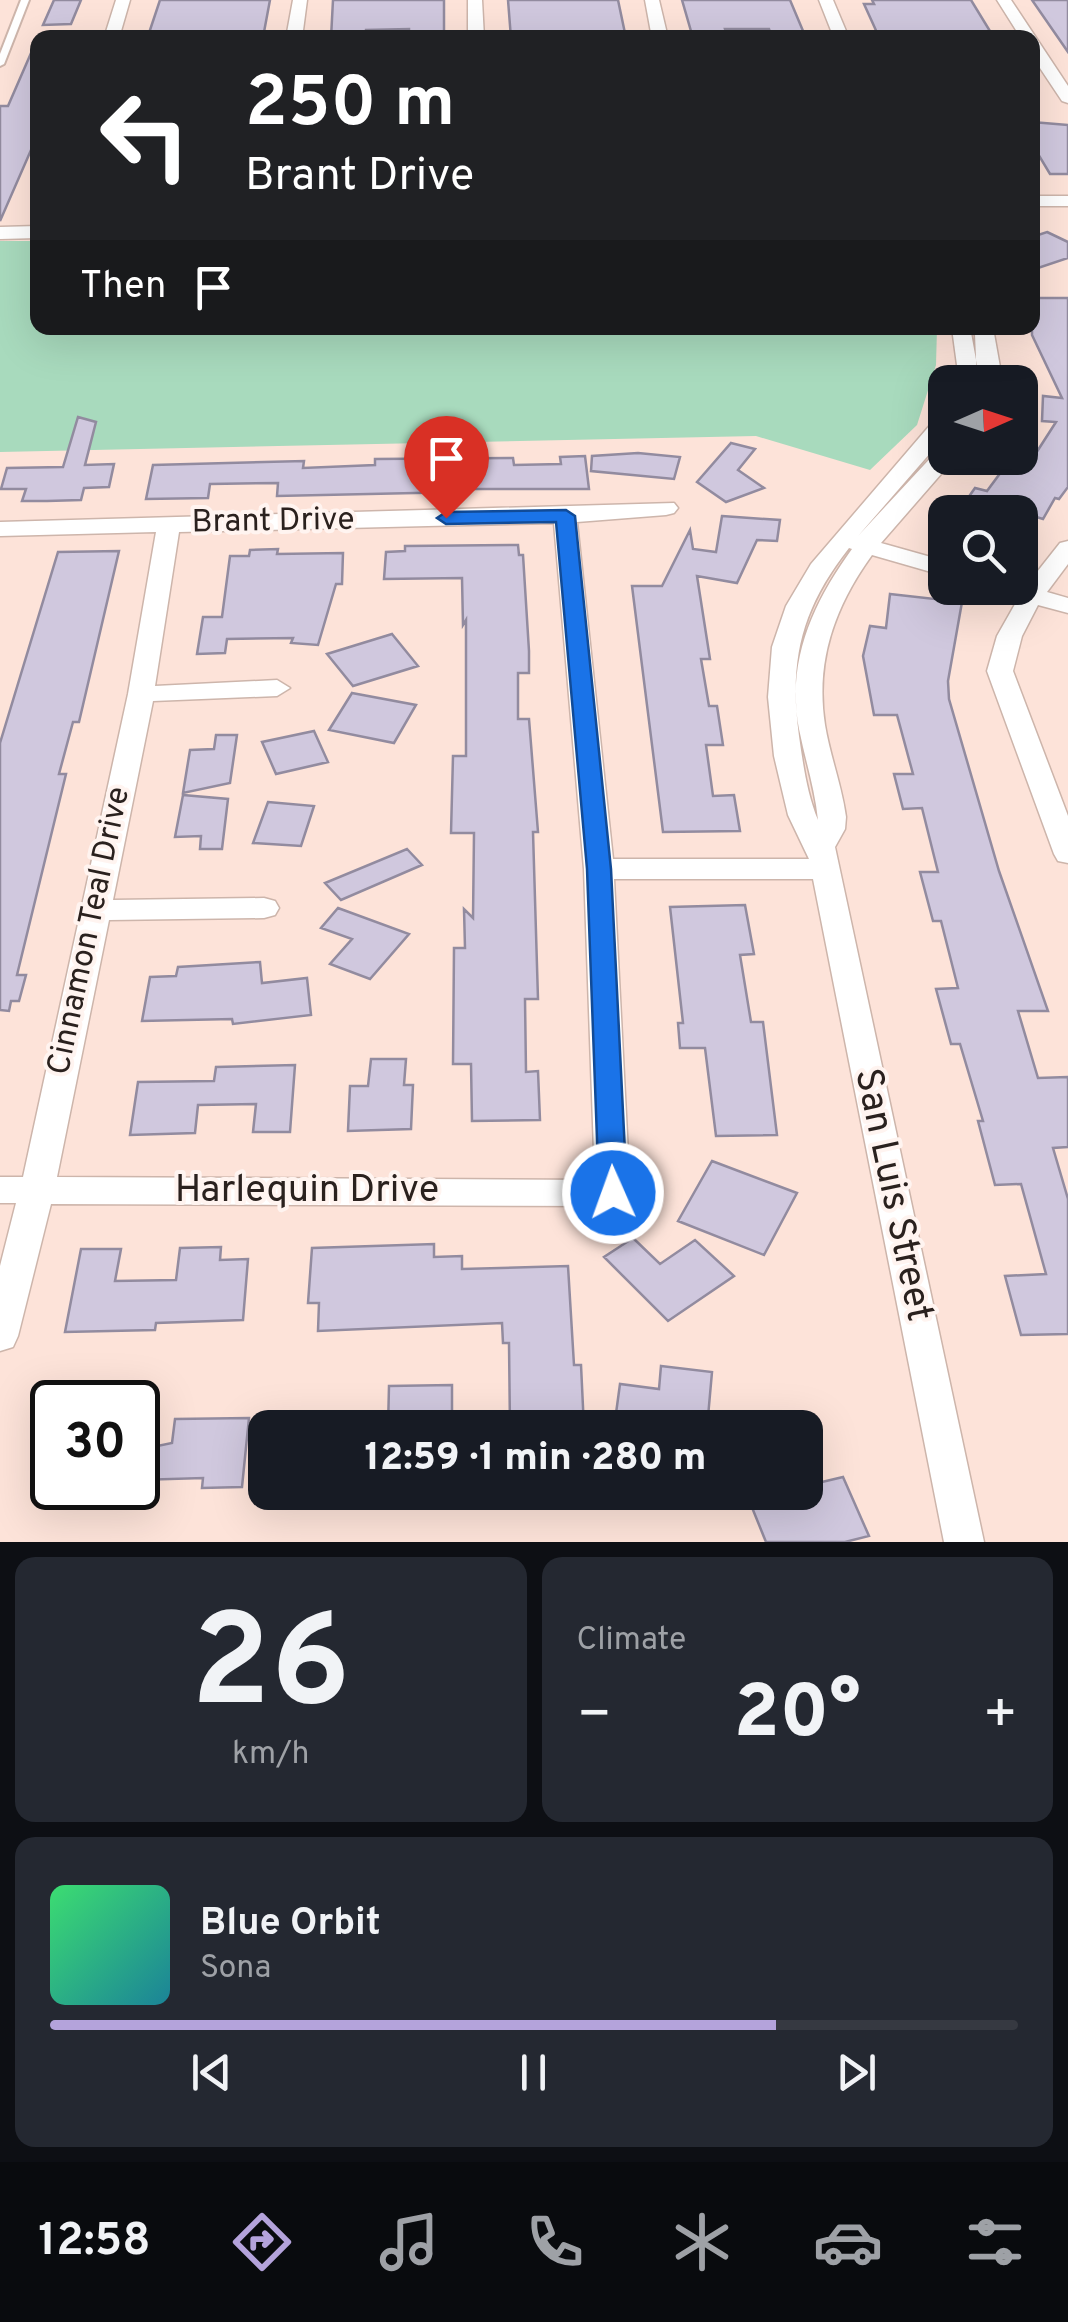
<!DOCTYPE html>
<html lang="en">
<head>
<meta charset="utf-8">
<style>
	body { margin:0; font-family:Overpass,sans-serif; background:#242831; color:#f1f3f6; height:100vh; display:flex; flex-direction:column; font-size:38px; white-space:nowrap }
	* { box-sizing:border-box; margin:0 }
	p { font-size:32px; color:#9ea1a6 }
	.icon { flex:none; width:55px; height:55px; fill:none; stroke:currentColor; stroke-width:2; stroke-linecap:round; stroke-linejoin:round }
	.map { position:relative; height:1542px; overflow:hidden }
	.details { display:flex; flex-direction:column; gap:15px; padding:15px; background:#0d0f14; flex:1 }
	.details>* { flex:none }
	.banner { position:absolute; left:30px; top:30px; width:1010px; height:305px; border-radius:20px; box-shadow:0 10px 40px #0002; background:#202124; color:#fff; overflow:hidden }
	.needle { width:65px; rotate:87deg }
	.controls { position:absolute; left:928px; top:365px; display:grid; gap:20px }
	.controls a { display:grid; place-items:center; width:110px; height:110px; border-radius:20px; background:#171b24; box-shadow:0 10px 40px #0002; font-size:50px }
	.speed { position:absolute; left:30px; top:1380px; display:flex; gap:20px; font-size:50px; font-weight:700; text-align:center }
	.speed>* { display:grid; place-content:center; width:130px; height:130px; border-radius:50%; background:#171b24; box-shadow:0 10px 40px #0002; line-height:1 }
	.speed .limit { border:5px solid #111; border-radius:15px; background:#fff; color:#111 }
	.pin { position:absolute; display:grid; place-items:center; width:85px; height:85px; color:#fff; margin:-102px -42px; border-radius:50% 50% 50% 0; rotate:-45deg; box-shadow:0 0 10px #0007 }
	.pin .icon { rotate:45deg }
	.me { position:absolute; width:110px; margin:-55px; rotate:358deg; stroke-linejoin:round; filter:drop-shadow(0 0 8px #0008) }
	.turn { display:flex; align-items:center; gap:35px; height:210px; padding:0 50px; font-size:45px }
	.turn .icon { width:130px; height:130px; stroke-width:2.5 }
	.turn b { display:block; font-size:70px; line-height:85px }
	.then { display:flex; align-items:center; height:95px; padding:0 50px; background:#0003; gap:20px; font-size:38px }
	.big { font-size:75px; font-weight:800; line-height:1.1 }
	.details .card { flex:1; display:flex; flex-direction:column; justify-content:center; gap:15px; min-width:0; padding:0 35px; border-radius:20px; background:#242831 }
	.details .dial { align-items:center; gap:0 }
	.dial b { font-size:130px; line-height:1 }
	.song { display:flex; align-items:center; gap:30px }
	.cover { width:120px; height:120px; border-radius:15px; background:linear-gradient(135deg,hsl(140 70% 55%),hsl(190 70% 35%)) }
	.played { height:10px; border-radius:5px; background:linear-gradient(90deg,#b4a3db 75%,#363941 75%) }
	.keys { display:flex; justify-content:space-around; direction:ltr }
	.heat { display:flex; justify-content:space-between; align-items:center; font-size:55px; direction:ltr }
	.details .tiles { flex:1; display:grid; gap:15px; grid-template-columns:1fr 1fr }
	.card:last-child { grid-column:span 2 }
	.trip { position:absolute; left:248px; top:1410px; width:575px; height:100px; border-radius:20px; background:#171b24; box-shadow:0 10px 40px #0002; font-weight:800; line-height:100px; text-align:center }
	.tab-bar { display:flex; height:160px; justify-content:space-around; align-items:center; background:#090b0e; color:#9ea1a6 }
	.tab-bar .icon { width:70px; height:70px }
	.tab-bar .selected { color:#b4a3db }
	.tab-bar b { font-size:45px; color:#f1f3f6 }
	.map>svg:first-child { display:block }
	.green { fill:#a8dabd }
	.building { fill:#d0c8de; stroke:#928b9f; stroke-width:2.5 }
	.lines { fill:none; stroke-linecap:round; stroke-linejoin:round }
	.service-casing { stroke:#cdb5ab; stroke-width:4 }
	.minor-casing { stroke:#cdb5ab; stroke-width:3 }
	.service { fill:#fff; fill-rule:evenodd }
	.minor { fill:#fff; fill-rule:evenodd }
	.route { fill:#1a73e8; stroke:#114b97; stroke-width:2.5 }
	.labels { text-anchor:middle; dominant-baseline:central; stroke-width:8; stroke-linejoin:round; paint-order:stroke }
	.street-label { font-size:32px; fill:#2a211e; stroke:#fff4f0 }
	.near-street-label { font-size:38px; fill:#2a211e; stroke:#fff4f0 }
</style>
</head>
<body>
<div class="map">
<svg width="1068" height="1542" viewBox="0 0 1068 1542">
	<rect width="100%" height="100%" fill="#fde3d9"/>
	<!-- green -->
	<path class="green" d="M0 241H37L38 328H937L936 365 917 425 870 470 756 436 0 452Z"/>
	<!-- building -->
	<path class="building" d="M54 0H81L71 24 43 25Z
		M160 0H270L264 32 149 33Z
		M333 0H444V38H409V29L366 30 365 38H331Z
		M508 0H618L626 38H511Z
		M682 0H790L806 38H772L769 29H725L728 38H693Z
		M872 0H971L993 36 879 37 864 4H874Z
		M1032 0H1068V52Z
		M38 37V134L0 221V106H8Z
		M1032 122 1068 125V174H1050L1032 144Z
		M1047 232 1068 242V258L1032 270V237Z
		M1032 298H1068V487L1059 499 1055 498 1043 519 1020 512H958L975 488 987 491 1010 460 1029 464 1056 422 1042 421 1043 396 1062 398 1032 335Z
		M78 417 96 422 85 465 114 464 109 487 84 488 81 500 47 501H22L26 489H1L7 468 63 467Z
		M731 443 755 449 738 470 764 488 726 502 697 482Z
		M638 453 680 457 674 479 591 471 592 456Z
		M585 456 589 489H461V492L277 496 278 483 210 484 208 498 146 499 153 465 304 461 303 468 375 465V459L513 458 514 465 561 464 560 457Z
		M722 516 780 520 777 541 757 540 737 583 697 576 710 659H701L709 706H717L723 745H706L713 796 734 795 740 831 663 832 632 586H662L690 530 693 549 716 552Z
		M518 545 519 555H523L529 651V673H518V719H529L538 832H533L538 999H525L526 1072 538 1071 540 1120 472 1121 471 1064H453L454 948H465L464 909 473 918 474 833H451L453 756H466V620L463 625 462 578 384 579 386 552 405 551V546Z
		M278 549 277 554 343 553 342 584H336L318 645 291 643 293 638 227 639 225 653 197 654 203 617H222L230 556H249L250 550Z
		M119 551 79 722H73L59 774H66L17 975H26L19 1001H11L9 1011 0 1010V743L58 552Z
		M890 594 962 602 948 681 949 699 999 871 1048 1011H1018L1038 1078 1068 1077V1147L1053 1148 1068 1199V1334L1021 1335 1005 1276 1046 1274 1021 1184 995 1185 978 1121H983L960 1044H951L936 989 958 988 941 921H933L920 872H938L922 808 903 809 894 774H913L897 715H874L863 656 870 626 886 628Z
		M392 634 418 666 353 686 327 654Z
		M352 693 416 705 394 743 329 730Z
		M314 731 328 762 276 774 262 742Z
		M216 735H237L230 783 183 793 190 750 214 749Z
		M183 795 228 799 222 849H200L201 836 175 837Z
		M268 802 314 806 301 846 253 843Z
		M407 849 422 865 341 900 325 883Z
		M745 905 754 954 740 955 751 1022H763L777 1135 716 1136 705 1048H680L678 1023H683L670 907Z
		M338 908 409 934 370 979 330 964 352 939 321 928Z
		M260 962 262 983 307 978 311 1015 233 1024 232 1019 142 1021 150 977 176 976 178 967Z
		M371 1059H406L404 1085H413L411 1129 348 1131 350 1086H368Z
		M295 1065 290 1132H253L256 1104 198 1105 195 1133 130 1135 138 1082 214 1081 216 1067Z
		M712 1161 797 1193 764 1255 678 1221Z
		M633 1238 660 1264 695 1240 734 1276 668 1321 604 1257Z
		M434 1244V1257L462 1256V1269L568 1266 574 1365H581L584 1428H510L509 1343H503L502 1323 318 1331 319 1303H308L312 1248Z
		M221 1247 220 1260 248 1259 243 1320 156 1323 155 1330 65 1332 81 1249H121L115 1281 176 1280 180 1248Z
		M661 1366 712 1372 707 1428H614L620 1384 659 1389Z
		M452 1385V1428H388L389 1386Z
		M249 1418 242 1487 202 1488 203 1478 138 1480V1450L172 1443 175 1419Z
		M843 1477 869 1536 845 1542H766L749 1500 779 1492H805V1486Z"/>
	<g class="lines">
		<!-- service casing -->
		<g class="service-casing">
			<path id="service" d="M21 0H29L4 64 0 66V54Z"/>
		</g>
		<!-- minor casing -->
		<g class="minor-casing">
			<path id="minor" d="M116 0H130L119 38H104Z
				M293 0H307L302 38H286Z
				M468 0H482L484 38H468Z
				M645 0H659L668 38H652Z
				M819 0H833L849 38H834Z
				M997 0H1011L1068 86V103L1062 101 1032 56V38H1021Z
				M1032 196H1068V206H1032Z
				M38 226V238L0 239V227Z
				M952 328H993L1000 367 998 382H977L975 334 971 333 977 365 975 382H954L957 365Z
				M945 415V436L858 536 937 451 945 449V458H955L881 543 945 561V576L872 555C835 606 815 661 825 725 830 756 842 786 846 817L845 829 835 847 984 1542H944L813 879H614L630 1193 625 1202 613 1206 51 1204 18 1336 13 1347 0 1351V1266L16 1203H0V1177H23L128 694 156 532 0 536V522L674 503 678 508 674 513 666 515 577 522 613 859H809L788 815 774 756 768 697 772 647 786 606 811 564 937 417ZM554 523 584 869 595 1180 57 1177 109 920 264 918 275 915 279 908 275 901 264 898 113 900 153 701 277 696 290 688 277 680 155 686 179 532ZM849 548 852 549C813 603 786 661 799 729 805 759 815 789 818 820 807 794 803 764 799 736 789 660 801 609 849 548Z
				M1068 541V564L1047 592 1068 598V613L1038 605 1022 636 1013 671 1068 816V863L1058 861 1054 854 987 671 997 636 1018 599 997 593 994 588 1026 586 1060 543Z"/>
		</g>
		<!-- service -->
		<use href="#service" class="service"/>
		<!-- minor -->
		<use href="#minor" class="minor"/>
	</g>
	<!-- route -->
	<path class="route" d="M566 510 575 516 611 869 627 1193 623 1201 613 1204 603 1201 599 1193 587 869 556 522 446 524 437 518 446 512Z"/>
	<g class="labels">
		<!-- street labels -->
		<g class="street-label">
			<text transform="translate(273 522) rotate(-1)">Brant Drive</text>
			<text transform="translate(90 931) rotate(-78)">Cinnamon Teal Drive</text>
		</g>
		<!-- near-street labels -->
		<g class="near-street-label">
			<text x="307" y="1191">Harlequin Drive</text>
			<text transform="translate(892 1195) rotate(78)">San Luis Street</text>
		</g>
	</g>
</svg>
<div class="controls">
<a><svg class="needle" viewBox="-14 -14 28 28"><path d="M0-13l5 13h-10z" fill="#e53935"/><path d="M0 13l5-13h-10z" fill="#9ea1a6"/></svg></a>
<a><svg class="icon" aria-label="search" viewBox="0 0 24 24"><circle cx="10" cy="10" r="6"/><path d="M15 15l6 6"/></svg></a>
</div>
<div class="speed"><div class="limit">30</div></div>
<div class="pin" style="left:446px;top:518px;background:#d93025"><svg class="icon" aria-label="arrive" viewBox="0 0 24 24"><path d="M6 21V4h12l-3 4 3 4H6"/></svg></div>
<svg class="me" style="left:613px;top:1193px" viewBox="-20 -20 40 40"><circle r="17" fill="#1a73e8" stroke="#fff" stroke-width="3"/><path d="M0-11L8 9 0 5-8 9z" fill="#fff"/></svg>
<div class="trip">12:59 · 1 min · 280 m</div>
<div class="banner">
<div class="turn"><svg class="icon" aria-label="left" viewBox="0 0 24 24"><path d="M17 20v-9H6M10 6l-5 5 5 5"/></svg><div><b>250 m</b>Brant Drive</div></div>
<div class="then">Then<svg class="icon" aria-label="arrive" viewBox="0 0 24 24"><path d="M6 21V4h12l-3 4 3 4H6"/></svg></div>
</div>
</div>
<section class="details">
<div class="tiles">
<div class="card dial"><b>26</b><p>km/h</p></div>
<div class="card"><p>Climate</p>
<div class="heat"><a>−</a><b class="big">20°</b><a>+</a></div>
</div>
<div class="card">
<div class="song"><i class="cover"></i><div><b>Blue Orbit</b><p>Sona</p></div></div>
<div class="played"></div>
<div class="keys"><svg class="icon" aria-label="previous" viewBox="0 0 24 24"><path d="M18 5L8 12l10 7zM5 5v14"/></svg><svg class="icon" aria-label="pause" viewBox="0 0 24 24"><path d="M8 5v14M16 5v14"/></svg><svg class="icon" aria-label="next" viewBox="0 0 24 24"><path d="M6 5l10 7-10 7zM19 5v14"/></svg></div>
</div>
</div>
</section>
<nav class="tab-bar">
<b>12:58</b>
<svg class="icon selected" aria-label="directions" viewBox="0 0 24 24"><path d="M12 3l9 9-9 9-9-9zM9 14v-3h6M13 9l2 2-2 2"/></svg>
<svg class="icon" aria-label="music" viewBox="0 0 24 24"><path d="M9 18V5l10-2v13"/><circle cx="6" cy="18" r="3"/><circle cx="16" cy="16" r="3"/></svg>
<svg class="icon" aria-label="phone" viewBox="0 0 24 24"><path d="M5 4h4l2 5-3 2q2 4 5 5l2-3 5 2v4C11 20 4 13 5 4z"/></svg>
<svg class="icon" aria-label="climate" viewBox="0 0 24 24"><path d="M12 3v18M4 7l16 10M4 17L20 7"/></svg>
<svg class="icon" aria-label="car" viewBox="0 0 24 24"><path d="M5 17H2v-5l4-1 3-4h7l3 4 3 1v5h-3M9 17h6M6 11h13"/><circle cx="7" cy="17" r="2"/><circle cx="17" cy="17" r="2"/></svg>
<svg class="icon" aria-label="filters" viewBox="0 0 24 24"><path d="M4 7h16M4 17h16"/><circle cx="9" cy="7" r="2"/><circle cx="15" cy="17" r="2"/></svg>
</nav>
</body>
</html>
